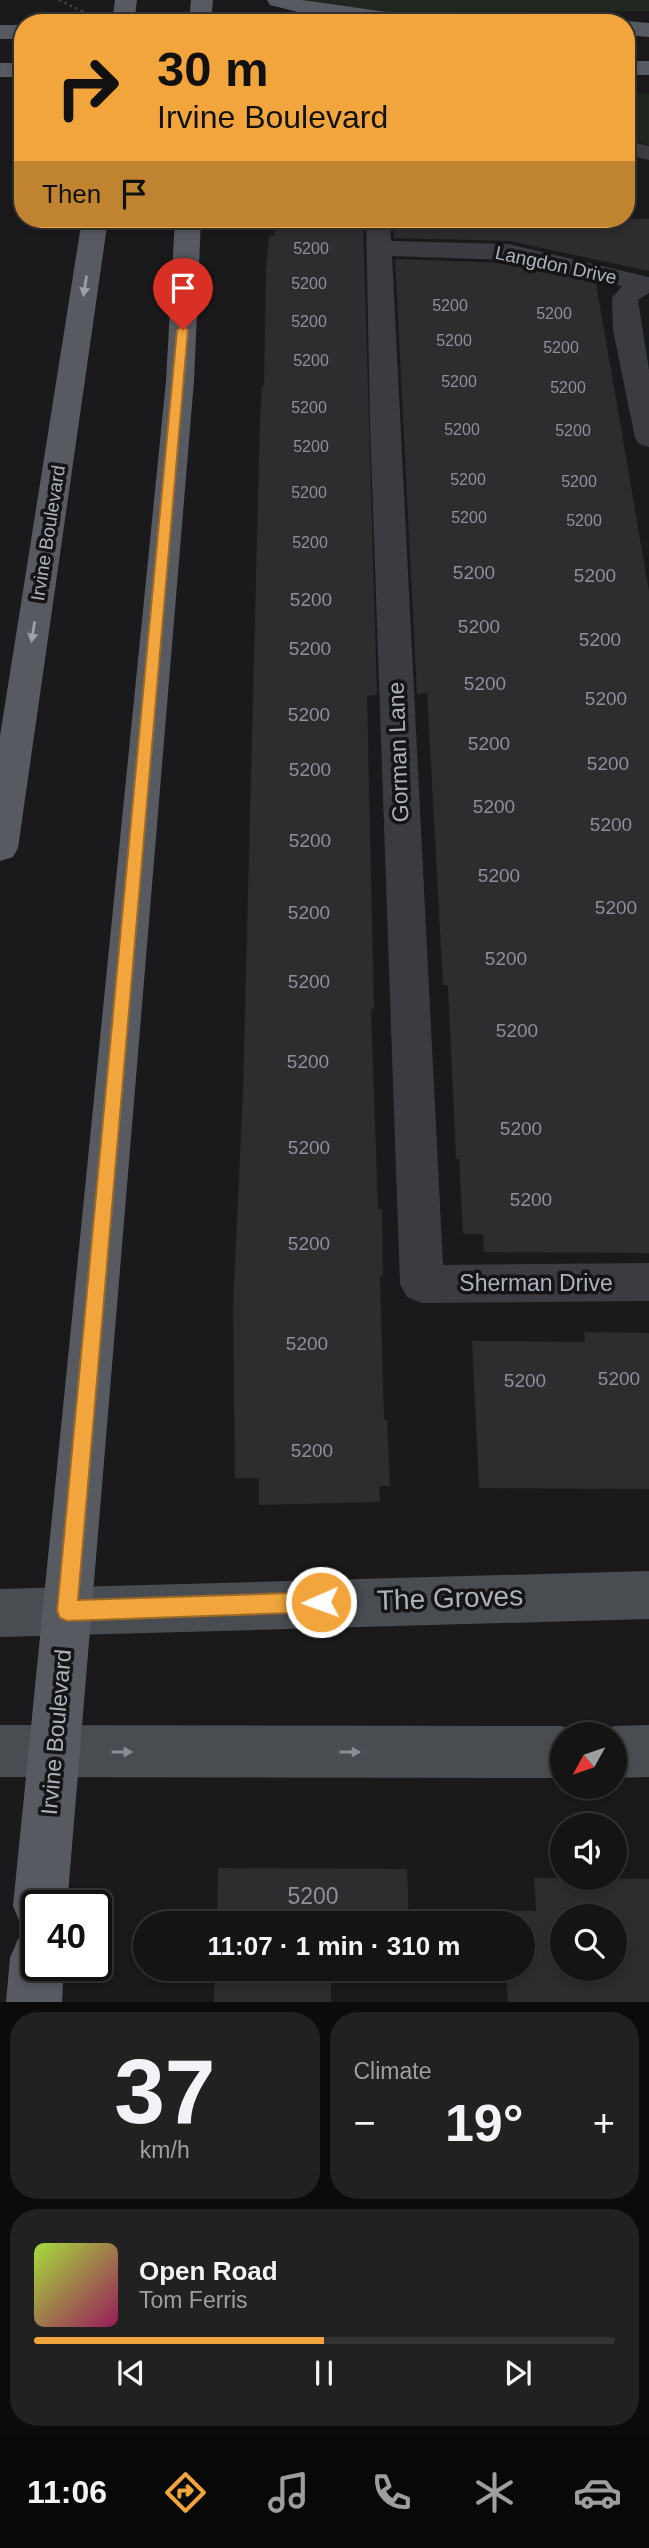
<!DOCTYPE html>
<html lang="en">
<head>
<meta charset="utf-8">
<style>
	body { margin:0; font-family:Helvetica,sans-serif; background:#212122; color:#f1f3f6; height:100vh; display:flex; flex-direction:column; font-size:26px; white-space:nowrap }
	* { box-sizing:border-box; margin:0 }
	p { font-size:23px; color:#9d9ea0 }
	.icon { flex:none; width:38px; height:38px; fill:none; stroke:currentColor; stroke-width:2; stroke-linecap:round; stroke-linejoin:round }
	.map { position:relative; height:2002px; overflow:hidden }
	.details { display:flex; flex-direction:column; gap:10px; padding:10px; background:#0b0b0c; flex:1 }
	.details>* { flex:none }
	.guide { position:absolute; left:14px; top:14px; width:621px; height:214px; border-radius:28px; box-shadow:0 4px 10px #0003,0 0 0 2px #333334; background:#f1a53c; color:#111; overflow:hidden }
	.needle { width:46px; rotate:230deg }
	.controls { position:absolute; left:550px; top:1722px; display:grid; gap:14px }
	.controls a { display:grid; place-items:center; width:77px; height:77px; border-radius:50%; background:#141415; box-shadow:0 4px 10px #0003,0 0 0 2px #333334; font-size:35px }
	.speed { position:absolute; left:21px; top:1890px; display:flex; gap:14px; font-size:35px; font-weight:700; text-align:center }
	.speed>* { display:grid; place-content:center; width:91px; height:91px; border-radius:50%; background:#141415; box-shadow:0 4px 10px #0003,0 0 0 2px #333334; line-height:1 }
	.speed .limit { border:4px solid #111; border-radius:10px; background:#fff; color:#111 }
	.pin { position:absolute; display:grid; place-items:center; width:60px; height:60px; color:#fff; margin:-72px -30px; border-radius:50% 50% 50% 0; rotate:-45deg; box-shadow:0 0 7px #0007 }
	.pin .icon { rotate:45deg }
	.me { position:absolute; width:77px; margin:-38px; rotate:268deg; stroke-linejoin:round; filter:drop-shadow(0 0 5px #0008) }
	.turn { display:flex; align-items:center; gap:24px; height:147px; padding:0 28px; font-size:32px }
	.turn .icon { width:91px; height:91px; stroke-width:2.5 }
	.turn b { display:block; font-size:49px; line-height:60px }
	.then { display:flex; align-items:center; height:66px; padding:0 28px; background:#0003; gap:14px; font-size:26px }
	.big { font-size:52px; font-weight:800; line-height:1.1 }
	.details .card { flex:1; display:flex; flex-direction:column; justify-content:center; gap:10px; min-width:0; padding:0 24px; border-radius:28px; background:#212122 }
	.details .dial { align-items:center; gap:0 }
	.dial b { font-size:91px; line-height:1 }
	.song { display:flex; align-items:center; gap:21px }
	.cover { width:84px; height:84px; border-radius:10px; background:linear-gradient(135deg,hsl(80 70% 55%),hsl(330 70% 35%)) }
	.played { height:7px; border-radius:4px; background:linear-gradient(90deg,#f1a53c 50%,#333334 50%) }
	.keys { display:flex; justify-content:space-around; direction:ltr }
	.heat { display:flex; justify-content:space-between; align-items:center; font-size:38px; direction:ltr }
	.details .tiles { flex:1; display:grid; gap:10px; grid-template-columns:1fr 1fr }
	.card:last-child { grid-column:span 2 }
	.trip { position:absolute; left:133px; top:1911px; width:402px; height:70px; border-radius:35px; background:#141415; box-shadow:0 4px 10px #0003,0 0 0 2px #333334; font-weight:800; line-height:70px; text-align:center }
	.tab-bar { display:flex; height:112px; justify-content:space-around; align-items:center; background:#080808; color:#9d9ea0 }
	.tab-bar .icon { width:49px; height:49px }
	.tab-bar .current { color:#f1a53c }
	.tab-bar b { font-size:32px; color:#f1f3f6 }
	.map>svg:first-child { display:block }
	.green { fill:#202720 }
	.building { fill:#2d2d30; fill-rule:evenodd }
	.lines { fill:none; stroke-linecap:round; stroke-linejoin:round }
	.path { stroke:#414348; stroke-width:2.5; stroke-dasharray:2.5 3.5; stroke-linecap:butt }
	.street { fill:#3b3c41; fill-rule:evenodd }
	.secondary { fill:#494c51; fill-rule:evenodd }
	.primary { fill:#575a60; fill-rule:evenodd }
	.oneway { fill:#9ba0a9 }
	.oneway2 { fill:#898e96 }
	.route { fill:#f1a53c; stroke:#9d6b27; stroke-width:2 }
	.labels { text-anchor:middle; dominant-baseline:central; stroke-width:7; stroke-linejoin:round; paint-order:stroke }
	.far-number-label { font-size:16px; fill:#8c9098 }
	.far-street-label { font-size:19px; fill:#acb2bb; stroke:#151517 }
	.number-label { font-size:19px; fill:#8c9098 }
	.street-label { font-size:23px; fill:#acb2bb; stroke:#151517 }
	.near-number-label { font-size:23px; fill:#8c9098 }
	.near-street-label { font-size:28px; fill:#acb2bb; stroke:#151517 }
</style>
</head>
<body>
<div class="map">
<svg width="649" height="2002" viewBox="0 0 649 2002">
	<rect width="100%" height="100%" fill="#1a1a1c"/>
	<!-- green -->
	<path class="green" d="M295 0H649V11L359 12Z
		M627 94H649V145L627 140Z"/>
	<!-- building -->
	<path class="building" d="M275 219H363L377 695 367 696 374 1009H371L378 1209H382L383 1276H380L384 1420H387L390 1486H379L380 1502 259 1505V1478H235L233 1306 243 1092 260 419 262 386H264L266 270 269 236H274Z
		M393 219H649V271L509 241 394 238Z
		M395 259 508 263 596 283 649 591V1253L484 1252 483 1234H463L459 1159H456L448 985H443L427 693 417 694Z
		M584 1332 649 1333V1489L479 1488 472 1341 585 1342Z
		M218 1868 407 1869 409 1923H217Z
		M534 1878 649 1879V2002H508L506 1969H523V1923H503V1911H536ZM562 1916H614V1969H562Z
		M215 1969H331V2002H214Z"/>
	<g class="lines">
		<!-- path -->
		<path class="path" d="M59 0 86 13"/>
		<!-- street -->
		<path class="street" d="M626 141 649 146V160L626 155Z
			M366 219H390L391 241 508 244 649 277V293L638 300 649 370V447L639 444 635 438 613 330 612 298 622 286 508 260 392 256 443 1265 649 1263V1301L422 1303 407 1297 400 1284 370 423Z"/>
		<!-- secondary -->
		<path class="secondary" d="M649 1571V1619L0 1637V1589Z
			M0 1725 562 1726 580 1734H562V1778L0 1777Z
			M649 1725V1777L614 1778V1734H596L614 1726Z"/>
		<!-- primary -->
		<path class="primary" d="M115 0H137L134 23H112Z
			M191 0H213L211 23H189Z
			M267 0H302L387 12 574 16 585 23H357L314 16 270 5Z
			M626 21 649 23V37L626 35V23H621Z
			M0 25H23V39H0Z
			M626 61H649V75H626Z
			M0 63H23V77H0Z
			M82 219H108L18 848 13 857 0 861V736Z
			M175 219H201L194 381 67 1906H37V1965H64L62 2002H6L10 1958 18 1939 36 1931 21 1925 13 1906 166 381Z"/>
	</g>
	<!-- one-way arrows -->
	<defs><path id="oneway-solid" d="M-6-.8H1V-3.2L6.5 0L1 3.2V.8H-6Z" transform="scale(1.75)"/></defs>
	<g class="oneway">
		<use href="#oneway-solid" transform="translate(85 286) rotate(99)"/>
		<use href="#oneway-solid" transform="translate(33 632) rotate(99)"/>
	</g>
	<g class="oneway2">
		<use href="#oneway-solid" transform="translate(122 1752)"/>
		<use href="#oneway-solid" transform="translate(350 1752)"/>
	</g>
	<!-- route -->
	<path class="route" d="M183 326 188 330 78 1600 321 1592 328 1595 331 1602 328 1609 321 1612 67 1621 60 1618 57 1611 177 330Z"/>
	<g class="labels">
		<!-- far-number labels -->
		<g class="far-number-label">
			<text x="311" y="248">5200</text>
			<text x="309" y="283">5200</text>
			<text x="450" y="305">5200</text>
			<text x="554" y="313">5200</text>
			<text x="309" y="321">5200</text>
			<text x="454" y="340">5200</text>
			<text x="561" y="347">5200</text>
			<text x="311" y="360">5200</text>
			<text x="459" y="381">5200</text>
			<text x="568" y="387">5200</text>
			<text x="309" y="407">5200</text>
			<text x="462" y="429">5200</text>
			<text x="573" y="430">5200</text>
			<text x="311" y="446">5200</text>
			<text x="468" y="479">5200</text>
			<text x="579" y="481">5200</text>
			<text x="309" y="492">5200</text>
			<text x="469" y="517">5200</text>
			<text x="584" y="520">5200</text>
			<text x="310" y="542">5200</text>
		</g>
		<!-- far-street labels -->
		<g class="far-street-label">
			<text transform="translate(556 265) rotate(12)">Langdon Drive</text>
			<text transform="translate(48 533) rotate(-81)">Irvine Boulevard</text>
		</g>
		<!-- number labels -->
		<g class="number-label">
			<text x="474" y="572">5200</text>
			<text x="595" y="575">5200</text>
			<text x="311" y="599">5200</text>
			<text x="479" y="626">5200</text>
			<text x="600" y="639">5200</text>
			<text x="310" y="648">5200</text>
			<text x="485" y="683">5200</text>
			<text x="606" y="698">5200</text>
			<text x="309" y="714">5200</text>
			<text x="489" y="743">5200</text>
			<text x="608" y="763">5200</text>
			<text x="310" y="769">5200</text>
			<text x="494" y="806">5200</text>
			<text x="611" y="824">5200</text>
			<text x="310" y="840">5200</text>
			<text x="499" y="875">5200</text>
			<text x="616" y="907">5200</text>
			<text x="309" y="912">5200</text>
			<text x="506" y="958">5200</text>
			<text x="309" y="981">5200</text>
			<text x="517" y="1030">5200</text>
			<text x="308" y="1061">5200</text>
			<text x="521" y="1128">5200</text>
			<text x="309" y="1147">5200</text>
			<text x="531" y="1199">5200</text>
			<text x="309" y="1243">5200</text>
			<text x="307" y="1343">5200</text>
			<text x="619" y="1378">5200</text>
			<text x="525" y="1380">5200</text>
			<text x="312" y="1450">5200</text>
		</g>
		<!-- street labels -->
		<g class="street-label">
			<text transform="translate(398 752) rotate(-92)">Gorman Lane</text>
			<text x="536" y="1283">Sherman Drive</text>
			<text transform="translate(56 1732) rotate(-85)">Irvine Boulevard</text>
		</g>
		<!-- near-number labels -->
		<g class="near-number-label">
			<text x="313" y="1896">5200</text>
		</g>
		<!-- near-street labels -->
		<g class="near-street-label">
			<text transform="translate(450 1598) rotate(-2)">The Groves</text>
		</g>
	</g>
</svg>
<div class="controls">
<a><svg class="needle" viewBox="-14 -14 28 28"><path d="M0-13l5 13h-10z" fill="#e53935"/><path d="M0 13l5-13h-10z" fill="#9d9ea0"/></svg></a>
<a><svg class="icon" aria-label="sound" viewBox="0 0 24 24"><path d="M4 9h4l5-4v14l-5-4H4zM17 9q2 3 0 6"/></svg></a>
<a><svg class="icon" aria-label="search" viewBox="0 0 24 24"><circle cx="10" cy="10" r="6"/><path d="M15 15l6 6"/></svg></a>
</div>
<div class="speed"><div class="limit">40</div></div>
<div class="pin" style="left:183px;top:330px;background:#d93025"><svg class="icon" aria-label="arrive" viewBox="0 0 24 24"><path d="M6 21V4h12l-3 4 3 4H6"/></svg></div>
<svg class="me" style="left:321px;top:1602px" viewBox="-20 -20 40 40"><circle r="17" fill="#f1a53c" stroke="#fff" stroke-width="3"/><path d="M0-11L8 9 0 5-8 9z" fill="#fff"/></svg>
<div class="trip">11:07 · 1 min · 310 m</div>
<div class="guide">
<div class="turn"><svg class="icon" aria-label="right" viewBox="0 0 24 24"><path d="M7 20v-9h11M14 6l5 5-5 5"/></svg><div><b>30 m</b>Irvine Boulevard</div></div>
<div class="then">Then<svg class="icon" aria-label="arrive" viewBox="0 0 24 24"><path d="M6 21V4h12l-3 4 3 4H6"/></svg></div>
</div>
</div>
<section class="details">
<div class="tiles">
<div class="card dial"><b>37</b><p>km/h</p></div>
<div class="card"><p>Climate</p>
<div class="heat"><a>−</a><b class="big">19°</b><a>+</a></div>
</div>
<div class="card">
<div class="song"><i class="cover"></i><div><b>Open Road</b><p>Tom Ferris</p></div></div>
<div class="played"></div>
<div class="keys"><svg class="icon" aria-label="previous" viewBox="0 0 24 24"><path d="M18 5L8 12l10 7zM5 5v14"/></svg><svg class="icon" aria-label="pause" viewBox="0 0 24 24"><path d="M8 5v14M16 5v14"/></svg><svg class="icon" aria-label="next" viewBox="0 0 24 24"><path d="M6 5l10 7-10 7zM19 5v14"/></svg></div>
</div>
</div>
</section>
<nav class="tab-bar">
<b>11:06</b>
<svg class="icon current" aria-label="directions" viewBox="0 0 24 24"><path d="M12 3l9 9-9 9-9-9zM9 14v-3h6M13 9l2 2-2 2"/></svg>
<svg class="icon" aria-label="music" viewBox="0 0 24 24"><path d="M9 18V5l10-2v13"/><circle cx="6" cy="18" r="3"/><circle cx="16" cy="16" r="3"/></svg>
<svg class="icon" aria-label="phone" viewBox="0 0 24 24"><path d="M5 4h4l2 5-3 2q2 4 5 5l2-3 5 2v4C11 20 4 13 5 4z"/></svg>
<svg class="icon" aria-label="climate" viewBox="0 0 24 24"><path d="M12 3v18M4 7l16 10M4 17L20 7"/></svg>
<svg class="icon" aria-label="car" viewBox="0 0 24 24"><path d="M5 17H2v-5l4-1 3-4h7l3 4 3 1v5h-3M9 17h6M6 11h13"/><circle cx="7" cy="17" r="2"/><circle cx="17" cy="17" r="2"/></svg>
</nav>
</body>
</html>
